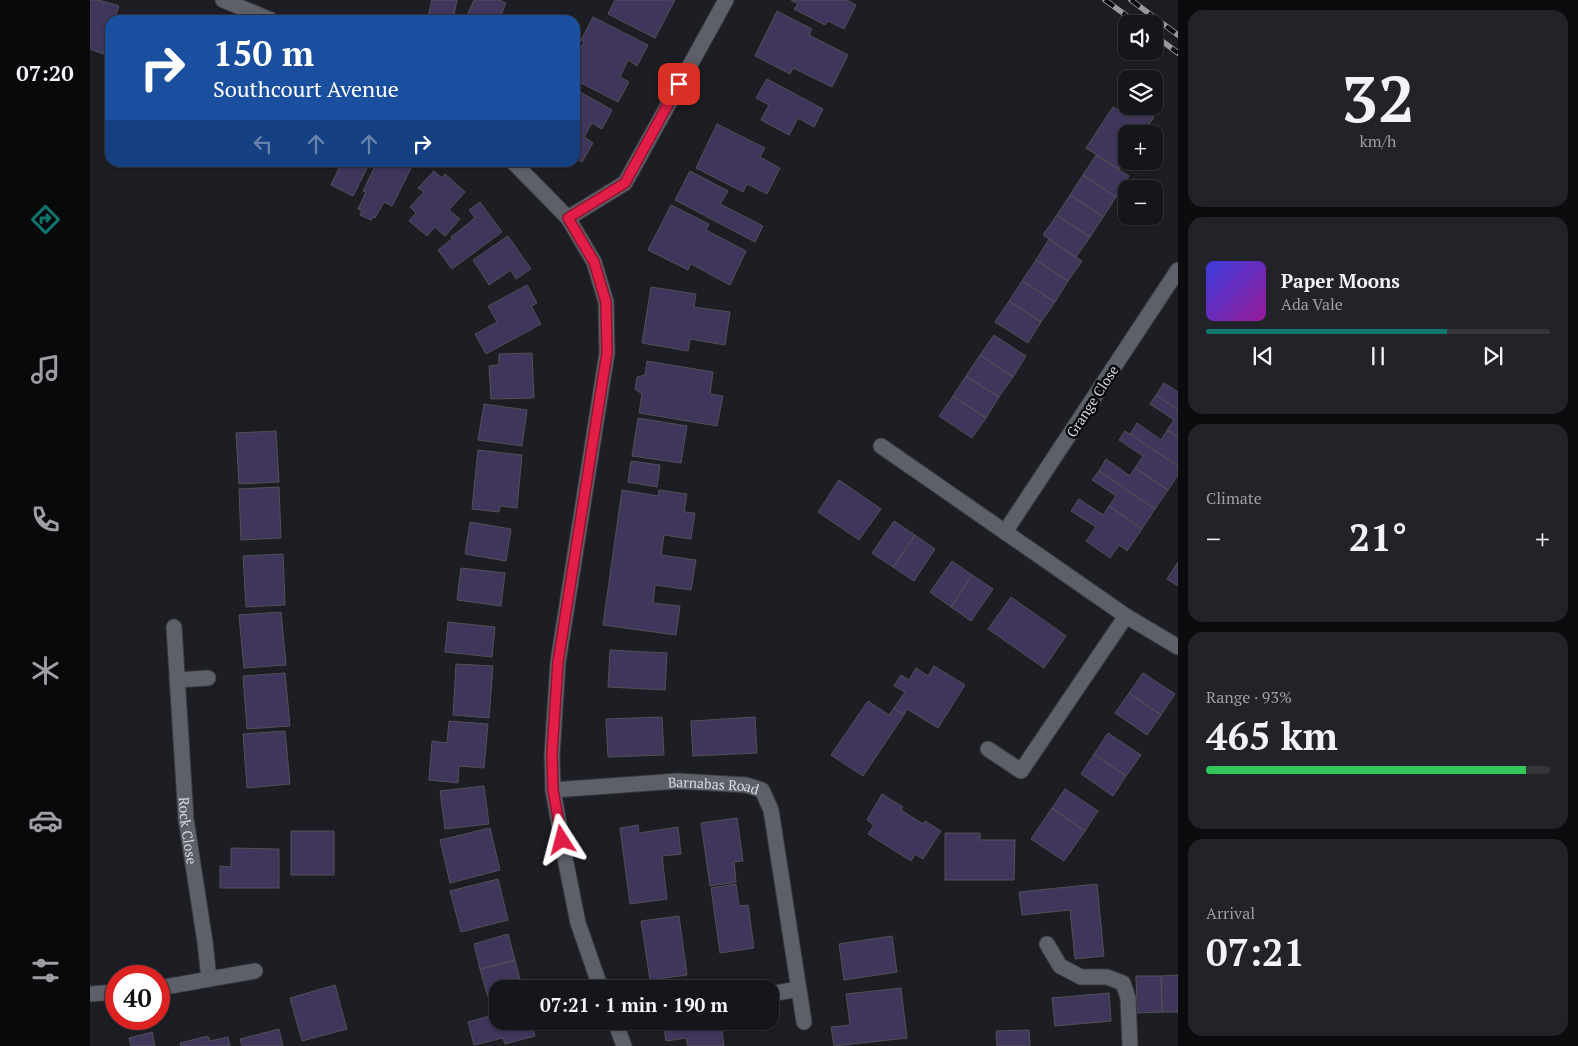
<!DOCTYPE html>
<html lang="en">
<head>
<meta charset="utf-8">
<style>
	body { margin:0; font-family:"PT Serif",serif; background:#222328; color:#f1f3f6; height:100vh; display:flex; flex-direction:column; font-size:19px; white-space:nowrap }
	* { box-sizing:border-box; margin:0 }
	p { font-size:16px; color:#9d9fa3 }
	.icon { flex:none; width:28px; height:28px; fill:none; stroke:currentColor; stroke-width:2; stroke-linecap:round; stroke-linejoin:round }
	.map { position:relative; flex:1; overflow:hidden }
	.sheet { display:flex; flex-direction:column; gap:10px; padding:10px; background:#0c0c0f; width:400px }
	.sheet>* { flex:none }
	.guide { position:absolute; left:15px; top:15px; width:475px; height:152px; border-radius:15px; box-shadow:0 1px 4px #0004,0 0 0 1px #34353a; background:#1a4fa0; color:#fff; overflow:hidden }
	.fabs { position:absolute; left:1028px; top:15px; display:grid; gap:10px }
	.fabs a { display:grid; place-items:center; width:45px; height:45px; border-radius:10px; background:#15161b; box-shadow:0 1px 4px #0004,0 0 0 1px #34353a; font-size:25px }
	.speed { position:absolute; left:15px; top:965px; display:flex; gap:10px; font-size:25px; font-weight:700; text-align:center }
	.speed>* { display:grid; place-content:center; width:65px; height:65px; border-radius:50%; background:#15161b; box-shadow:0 1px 4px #0004,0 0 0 1px #34353a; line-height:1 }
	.speed .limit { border:8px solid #d22; background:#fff; color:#111 }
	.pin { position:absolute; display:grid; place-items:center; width:42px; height:42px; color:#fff; margin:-21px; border-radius:10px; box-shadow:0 2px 8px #0006 }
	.me { position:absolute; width:55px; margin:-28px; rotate:351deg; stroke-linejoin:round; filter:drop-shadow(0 0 4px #0008) }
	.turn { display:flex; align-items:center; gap:18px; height:105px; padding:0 25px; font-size:22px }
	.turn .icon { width:65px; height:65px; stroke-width:2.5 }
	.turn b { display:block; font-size:35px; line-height:42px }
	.lanes { display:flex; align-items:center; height:48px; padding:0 25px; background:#0003; justify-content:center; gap:25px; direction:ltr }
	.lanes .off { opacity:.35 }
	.big { font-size:38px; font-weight:700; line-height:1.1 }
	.sheet .widget { flex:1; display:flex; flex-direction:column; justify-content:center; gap:8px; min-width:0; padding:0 18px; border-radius:15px; background:#222328 }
	.sheet .dial { align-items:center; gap:0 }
	.dial b { font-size:65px; line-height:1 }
	.song { display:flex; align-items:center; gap:15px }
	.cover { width:60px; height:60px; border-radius:8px; background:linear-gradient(135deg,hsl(240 70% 55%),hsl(300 70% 35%)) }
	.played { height:5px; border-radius:2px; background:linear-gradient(90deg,#0f766e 70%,#34353a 70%) }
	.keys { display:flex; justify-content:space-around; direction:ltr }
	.heat { display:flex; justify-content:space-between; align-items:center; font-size:28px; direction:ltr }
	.charge { height:8px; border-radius:4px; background:linear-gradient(90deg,#34c759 93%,#34353a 0) }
	.trip { position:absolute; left:399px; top:980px; width:290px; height:50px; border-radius:15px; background:#15161b; box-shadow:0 1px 4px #0004,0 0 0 1px #34353a; font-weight:700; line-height:50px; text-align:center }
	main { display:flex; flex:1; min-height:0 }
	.menu { display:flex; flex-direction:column; width:90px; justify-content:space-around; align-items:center; background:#08090b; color:#9d9fa3 }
	.menu .icon { width:35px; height:35px }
	.menu .on { color:#0f766e }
	.menu b { font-size:22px; color:#f1f3f6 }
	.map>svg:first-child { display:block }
	.building { fill:#40355b; stroke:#525057 }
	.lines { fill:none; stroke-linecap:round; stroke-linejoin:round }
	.service-casing { stroke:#393a40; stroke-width:17 }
	.minor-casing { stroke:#393a40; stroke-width:17 }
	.tertiary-casing { stroke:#393a40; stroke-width:17 }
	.service { stroke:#5d6068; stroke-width:15 }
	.minor { stroke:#5d6068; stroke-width:15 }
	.tertiary { stroke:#5d6068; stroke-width:15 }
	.rail-casing { stroke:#989a9f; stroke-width:5.5 }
	.rail { stroke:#07080b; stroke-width:4; stroke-dasharray:11; stroke-linecap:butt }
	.route-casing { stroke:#92132f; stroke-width:12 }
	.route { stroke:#e11d48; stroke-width:9 }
	.labels { text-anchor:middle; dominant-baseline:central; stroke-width:5; stroke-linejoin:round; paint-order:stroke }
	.street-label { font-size:14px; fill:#d8dadf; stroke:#07080b }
</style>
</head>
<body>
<main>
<nav class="menu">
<b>07:20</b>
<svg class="icon on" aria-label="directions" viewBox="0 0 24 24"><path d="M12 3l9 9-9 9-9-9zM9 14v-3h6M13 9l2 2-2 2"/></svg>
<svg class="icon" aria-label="music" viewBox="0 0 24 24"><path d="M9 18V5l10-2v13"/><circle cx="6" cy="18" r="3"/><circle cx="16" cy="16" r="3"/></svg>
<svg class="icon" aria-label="phone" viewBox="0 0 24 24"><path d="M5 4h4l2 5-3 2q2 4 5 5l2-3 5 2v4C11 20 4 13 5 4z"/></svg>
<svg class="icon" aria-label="climate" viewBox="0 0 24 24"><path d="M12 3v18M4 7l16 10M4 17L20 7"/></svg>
<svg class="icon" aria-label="car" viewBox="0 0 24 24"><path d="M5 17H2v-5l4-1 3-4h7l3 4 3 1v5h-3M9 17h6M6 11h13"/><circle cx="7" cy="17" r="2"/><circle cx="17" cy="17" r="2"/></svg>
<svg class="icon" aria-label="filters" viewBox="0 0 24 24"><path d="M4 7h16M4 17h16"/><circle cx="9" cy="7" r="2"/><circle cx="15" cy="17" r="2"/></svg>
</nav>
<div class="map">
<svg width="1088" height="1046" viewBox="0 0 1088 1046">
	<rect width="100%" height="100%" fill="#1c1e24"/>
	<!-- building -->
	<path class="building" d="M0 0H9L29 6 24 20H20V32L13 54 0 49Z
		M342 0H367L363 20H337Z
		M384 0H409L416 3 409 20H375Z
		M525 0H585L565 38 518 14Z
		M701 0H757L766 5 754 29 738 21 735 25 704 9 708 4Z
		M687 11 722 29 719 35 758 55 742 87 703 68 700 74 665 56Z
		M503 17 558 45 547 66 538 60 530 77 539 82 528 102 485 80 489 70 485 67V59L494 42 491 40Z
		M677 79 733 109 724 127 708 118 699 135 671 120 679 105 666 98Z
		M485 89 522 110 512 129 502 123 494 137 503 143 492 162 485 158Z
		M1048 106 1064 117 1052 134H1036V158L1029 169 996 148 1023 107 1040 118Z
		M627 124 675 148 670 157 690 168 677 194 657 184 653 192 606 168Z
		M1006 155 1039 176 1026 197 993 175Z
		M222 162H236L233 168Z
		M252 162H280L263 196 241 185Z
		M287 162H324L302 206 294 202 285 218 283 217 281 220 270 215 272 211 268 209 276 192 273 191Z
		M344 171 352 178 355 174 375 192 359 210 370 219 355 236 345 227 337 236 319 221 326 213 320 207 334 192 328 188Z
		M600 171 638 191 630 204 673 226 665 242 585 200Z
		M993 175 1026 197 1013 217 980 195Z
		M980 195 1013 217 1000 237 967 215Z
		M390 202 412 232 362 269 348 250 362 239 361 237 385 218 379 210Z
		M581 205 619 224 616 230 656 251 640 285 601 264 598 270 558 250Z
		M967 215 1000 237 986 257 953 235Z
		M418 236 441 269 426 279 421 270 399 285 383 260Z
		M959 239 992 261 978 281 946 260Z
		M946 260 978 281 965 302 932 281Z
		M932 281 965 302 951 322 919 301Z
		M437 285 447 303 441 306 451 324 396 354 385 334 407 322 398 306Z
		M561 287 606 294 604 307 640 312 635 345 600 339 598 351 552 343Z
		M919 301 951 322 938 343 905 322Z
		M904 335 936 356 923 377 890 355Z
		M442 353 444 398 401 399 399 366 409 365V354Z
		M890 355 923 377 909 397 876 376Z
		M557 361 623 372 620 394 633 396 627 426 549 413 552 394 545 389 547 377 555 375Z
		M876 376 909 397 896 418 863 396Z
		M1074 383 1088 392V410L1066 395Z
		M1066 395 1088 410V437L1077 430 1084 420 1060 404Z
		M863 396 896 418 882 438 849 416Z
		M394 404 437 410 432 446 388 440Z
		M548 418 597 426 591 463 542 456Z
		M1047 423 1071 440 1077 430 1088 437V466L1040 434Z
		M186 431 189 482 149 484 146 433Z
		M1035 431 1088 466V475L1078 490 1045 468 1053 456 1029 440Z
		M388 450 432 455 427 508 410 506 409 512 382 509Z
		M1016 459 1040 476 1045 468 1078 490 1065 509 1009 471Z
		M541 461 570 465 567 487 538 482Z
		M1009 471 1065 509 1052 529 1019 506 1026 496 1002 480Z
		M749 480 791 509 769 540 728 512Z
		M189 487 191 538 151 540 149 489Z
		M532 490 568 496 569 490 597 494 594 512 605 513 601 539 574 535 571 555 606 560 601 590 565 585 563 603 590 606 586 635 513 625Z
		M989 499 1013 515 1019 506 1052 529 1037 551 1029 545 1020 558 996 541 1006 527 981 511Z
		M804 521 825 535 803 567 782 553Z
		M380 522 421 529 416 561 375 554Z
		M825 535 845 549 824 581 803 567Z
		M193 554 195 605 156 607 153 556Z
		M862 561 882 575 861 607 840 592Z
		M1088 562V586L1077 579Z
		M371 568 415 573 411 606 367 600Z
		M882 575 903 589 881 621 861 607Z
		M921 597 976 636 954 668 898 629Z
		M191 612 196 665 154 668 149 615Z
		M358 622 405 627 402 657 355 652Z
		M520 650 577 653 575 690 518 687Z
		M366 664 403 666 399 718 363 715Z
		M844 666 875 685 848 728 817 709 814 715 804 708 815 692 804 686 811 675 819 680 826 668 838 676Z
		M195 673 200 726 157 729 153 676Z
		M1053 673 1085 694 1071 715 1039 693Z
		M1039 693 1071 715 1057 735 1025 713Z
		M778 701 799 715 804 708 814 715 773 776 741 755Z
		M572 717 574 755 518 757 516 719Z
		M665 717 667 753 603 756 601 721Z
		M359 721 398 724 394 768 369 766 368 783 339 780 342 741 357 743Z
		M195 731 200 784 157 788 153 734Z
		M1018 733 1051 755 1036 776 1004 754Z
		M1004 754 1036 776 1023 796 991 774Z
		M394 786 399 824 355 829 350 791Z
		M975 789 1008 811 995 831 962 808Z
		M792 794 813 807 811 810 833 824 835 821 851 831 833 859 825 854 821 861 778 834 784 825 777 820Z
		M962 808 995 831 974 861 941 839Z
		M647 818 653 861 644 862 646 882 620 886 611 823Z
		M548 825 549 833 588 827 591 854 572 856 577 899 540 904 530 828Z
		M400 828 410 870 360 883 350 840Z
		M201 831H244V875H201Z
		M855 833H890V840H925L924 880H855Z
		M141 848 189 849V888H130V866L141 867Z
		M408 879 418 920 371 932 360 891Z
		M646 884 649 906 658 905 664 948 630 953 621 888Z
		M1007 884 1014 956 985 959 980 910 932 915 929 892Z
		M589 916 597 975 560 980 551 921Z
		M418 934 425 960 390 969 384 944Z
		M802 936 807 972 754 980 749 944Z
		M425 960 432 988 408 989V994L398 997 390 969Z
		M1088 975V1012H1072L1071 976Z
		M1046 976H1071L1072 1012 1047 1013Z
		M625 983V989H597L596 987Z
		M245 985 257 1029 212 1041 200 998Z
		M811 988 817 1038 744 1046 741 1027 760 1025 756 994Z
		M1019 993 1021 1021 965 1026 962 998Z
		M408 1014V1021H441L445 1036 415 1044 413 1038 384 1045 378 1022Z
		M573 1021H623V1025L631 1024 634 1046H598L596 1038 576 1041Z
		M189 1029 193 1046H152L150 1039Z
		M939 1030 940 1046H907L906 1031Z
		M62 1032 65 1046H41L39 1038Z
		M118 1036 120 1041 138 1037 140 1046H91L90 1043Z"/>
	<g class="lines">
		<!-- service casing -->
		<g class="service-casing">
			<path id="service" d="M957 944 970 966 991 977H1017L1033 983 1038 998 1040 1046"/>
		</g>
		<!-- minor casing -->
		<g class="minor-casing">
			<g id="minor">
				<path d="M478 218 535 183 636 0"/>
				<path d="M1088 270 915 532 1036 616 1088 647"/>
				<path d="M791 446 915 532"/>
				<path id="s1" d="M84 627 96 819 115 942 119 979"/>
				<path d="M87 680 118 678"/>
				<path d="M898 749 931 771 1036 616"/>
				<path id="s2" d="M463 790 588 781 656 785 672 790 681 810 714 1022"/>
				<path d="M69 988 165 971"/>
				<path d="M0 994 26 992"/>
				<path d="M680 994 709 989"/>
			</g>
		</g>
		<!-- tertiary casing -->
		<g class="tertiary-casing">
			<path id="tertiary" d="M133 0 181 20
				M423 162 478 218 504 262 516 302 517 353 468 662 462 755 463 790 475 858 488 923 511 989
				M525 1021 534 1046"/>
		</g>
		<!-- service -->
		<use href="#service" class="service"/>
		<!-- minor -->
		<use href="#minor" class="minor"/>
		<!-- tertiary -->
		<use href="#tertiary" class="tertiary"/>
		<!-- rail casing -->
		<g class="rail-casing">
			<path id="rail" d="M1015 0 1048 24
				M1041 0 1088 35
				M1064 35 1088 53"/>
		</g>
		<!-- rail -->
		<use href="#rail" class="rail"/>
	</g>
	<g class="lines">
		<!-- route casing -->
		<g class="route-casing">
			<path id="route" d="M472 840 463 790 462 754 468 662 517 353 516 302 504 262 478 218 535 183 589 84"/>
		</g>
		<!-- route -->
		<use href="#route" class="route"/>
	</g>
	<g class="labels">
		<!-- street labels -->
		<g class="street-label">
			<text transform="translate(1002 401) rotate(-57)">Grange Close</text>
			<text stroke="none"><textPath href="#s2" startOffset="161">Barnabas Road</textPath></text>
			<text stroke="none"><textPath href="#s1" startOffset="204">Rock Close</textPath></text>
		</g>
	</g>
</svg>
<div class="fabs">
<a><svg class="icon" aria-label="sound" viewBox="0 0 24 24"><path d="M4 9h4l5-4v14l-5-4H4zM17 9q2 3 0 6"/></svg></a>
<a><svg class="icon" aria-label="layers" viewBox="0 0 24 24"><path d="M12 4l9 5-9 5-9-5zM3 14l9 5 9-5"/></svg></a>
<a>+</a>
<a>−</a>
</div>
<div class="speed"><div class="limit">40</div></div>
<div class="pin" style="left:589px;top:84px;background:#d93025"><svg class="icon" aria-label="arrive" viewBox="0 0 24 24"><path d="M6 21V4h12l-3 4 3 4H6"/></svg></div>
<svg class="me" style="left:472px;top:840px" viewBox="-20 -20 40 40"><path d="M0-17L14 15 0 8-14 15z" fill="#e11d48" stroke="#fff" stroke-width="4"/></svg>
<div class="trip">07:21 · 1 min · 190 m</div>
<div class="guide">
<div class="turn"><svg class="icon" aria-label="right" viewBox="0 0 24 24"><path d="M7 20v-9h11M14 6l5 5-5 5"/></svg><div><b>150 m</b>Southcourt Avenue</div></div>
<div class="lanes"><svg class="icon off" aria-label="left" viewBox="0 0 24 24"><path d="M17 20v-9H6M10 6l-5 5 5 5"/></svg><svg class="icon off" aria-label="ahead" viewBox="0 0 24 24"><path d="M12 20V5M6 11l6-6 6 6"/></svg><svg class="icon off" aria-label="ahead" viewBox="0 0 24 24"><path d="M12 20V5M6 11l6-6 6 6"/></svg><svg class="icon" aria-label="right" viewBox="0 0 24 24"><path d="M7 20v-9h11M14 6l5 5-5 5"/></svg></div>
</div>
</div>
<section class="sheet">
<div class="widget dial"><b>32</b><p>km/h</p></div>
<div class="widget">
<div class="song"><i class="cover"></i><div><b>Paper Moons</b><p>Ada Vale</p></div></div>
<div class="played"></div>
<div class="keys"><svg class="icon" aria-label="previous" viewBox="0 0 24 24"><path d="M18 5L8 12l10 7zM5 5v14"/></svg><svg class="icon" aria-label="pause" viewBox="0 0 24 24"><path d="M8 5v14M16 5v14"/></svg><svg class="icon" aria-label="next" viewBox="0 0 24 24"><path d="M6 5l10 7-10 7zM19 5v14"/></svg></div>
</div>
<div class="widget"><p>Climate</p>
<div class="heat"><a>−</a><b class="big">21°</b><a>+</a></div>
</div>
<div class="widget"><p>Range · 93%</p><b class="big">465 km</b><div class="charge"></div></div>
<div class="widget"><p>Arrival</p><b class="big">07:21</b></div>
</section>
</main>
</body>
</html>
